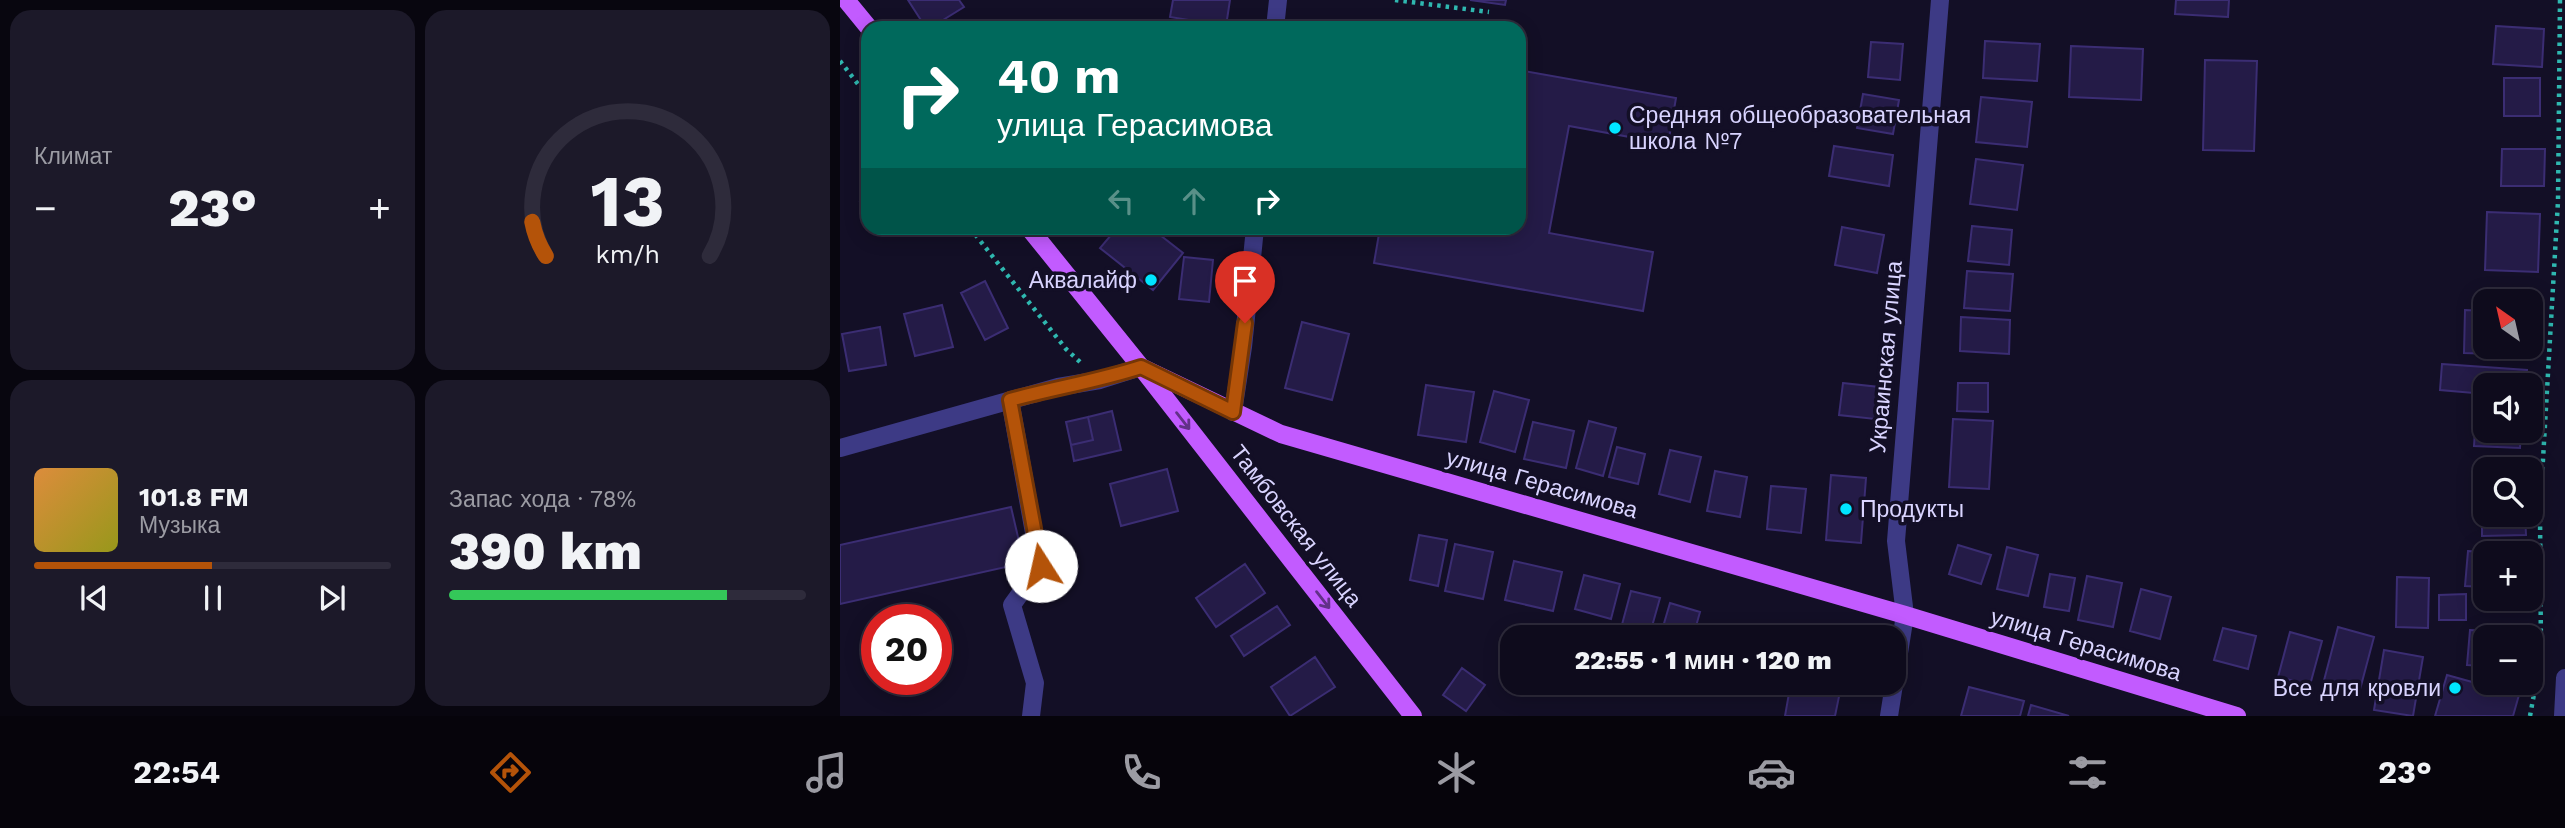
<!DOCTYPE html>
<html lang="ru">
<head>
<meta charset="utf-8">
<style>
	body { margin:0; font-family:"Work Sans",sans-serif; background:#1c1929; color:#f1f3f6; height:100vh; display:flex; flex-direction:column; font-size:26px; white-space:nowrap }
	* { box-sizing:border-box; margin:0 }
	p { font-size:23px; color:#9b9ba3 }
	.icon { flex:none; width:38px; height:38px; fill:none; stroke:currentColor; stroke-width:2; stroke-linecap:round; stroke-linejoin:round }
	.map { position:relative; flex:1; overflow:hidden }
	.side { display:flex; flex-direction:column; gap:10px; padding:10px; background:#08060f; width:840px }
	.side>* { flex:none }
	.guide { position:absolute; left:21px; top:21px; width:665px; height:214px; border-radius:21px; box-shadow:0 4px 18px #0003,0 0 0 2px #2e2b3b; background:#00695c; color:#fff; overflow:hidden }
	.needle { width:46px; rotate:326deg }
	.controls { position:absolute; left:1633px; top:289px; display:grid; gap:14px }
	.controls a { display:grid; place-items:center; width:70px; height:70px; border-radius:14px; background:#0e0b1c; box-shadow:0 4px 18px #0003,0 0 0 2px #2e2b3b; font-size:35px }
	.speed { position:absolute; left:21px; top:604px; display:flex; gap:14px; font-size:35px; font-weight:700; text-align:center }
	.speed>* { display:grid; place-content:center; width:91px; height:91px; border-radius:50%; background:#0e0b1c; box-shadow:0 4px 18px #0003,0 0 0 2px #2e2b3b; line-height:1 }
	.speed .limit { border:10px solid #d22; background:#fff; color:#111 }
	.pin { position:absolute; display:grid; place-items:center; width:60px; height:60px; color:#fff; margin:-72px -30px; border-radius:50% 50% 50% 0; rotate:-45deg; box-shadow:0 0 7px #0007 }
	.pin .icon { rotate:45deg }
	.me { position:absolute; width:77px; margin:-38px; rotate:350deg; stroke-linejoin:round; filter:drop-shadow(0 0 5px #0008) }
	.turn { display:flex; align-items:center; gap:24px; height:147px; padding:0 21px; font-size:32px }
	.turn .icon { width:91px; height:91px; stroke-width:2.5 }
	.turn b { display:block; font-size:49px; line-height:60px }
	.lanes { display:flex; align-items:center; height:66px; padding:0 21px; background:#0003; justify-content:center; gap:35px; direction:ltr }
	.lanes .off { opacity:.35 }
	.big { font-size:52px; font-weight:800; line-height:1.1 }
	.side .widget { flex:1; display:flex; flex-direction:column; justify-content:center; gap:10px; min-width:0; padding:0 24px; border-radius:21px; background:#1c1929 }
	.side .dial { align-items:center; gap:0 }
	.dial svg { height:182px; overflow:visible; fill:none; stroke:#2e2b3b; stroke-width:7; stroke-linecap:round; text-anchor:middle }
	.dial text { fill:#f1f3f6; stroke:none }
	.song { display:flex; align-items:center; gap:21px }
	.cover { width:84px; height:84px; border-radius:10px; background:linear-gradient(135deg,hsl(30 70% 55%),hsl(60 70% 35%)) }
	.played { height:7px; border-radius:4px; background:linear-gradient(90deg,#b45309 50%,#2e2b3b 50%) }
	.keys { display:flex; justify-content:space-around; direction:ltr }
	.heat { display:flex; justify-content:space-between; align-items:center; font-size:38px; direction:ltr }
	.charge { height:10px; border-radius:5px; background:linear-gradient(90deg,#34c759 78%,#2e2b3b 0) }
	.side .tiles { flex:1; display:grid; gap:10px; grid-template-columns:repeat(2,1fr) }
	.trip { position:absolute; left:660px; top:625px; width:406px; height:70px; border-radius:21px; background:#0e0b1c; box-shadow:0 4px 18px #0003,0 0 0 2px #2e2b3b; font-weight:800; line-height:70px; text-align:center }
	.menu { display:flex; height:112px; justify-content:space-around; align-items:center; background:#06040b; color:#9b9ba3 }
	.menu .icon { width:49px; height:49px }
	.menu .active { color:#b45309 }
	.menu b { font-size:32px; color:#f1f3f6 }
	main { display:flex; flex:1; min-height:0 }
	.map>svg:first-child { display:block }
	.building { fill:#241b47; stroke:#3b2d73; stroke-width:2 }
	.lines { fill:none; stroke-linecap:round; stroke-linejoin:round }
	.path { stroke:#2fb8b0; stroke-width:4.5; stroke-dasharray:3.5 5; stroke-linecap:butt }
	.minor { stroke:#3d3a85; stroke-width:18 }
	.major { stroke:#c25bff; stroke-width:18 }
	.oneway { stroke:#623188 }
	.route-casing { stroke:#753606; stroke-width:18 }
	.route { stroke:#b45309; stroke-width:12 }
	.poi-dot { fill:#00e5ff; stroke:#130f26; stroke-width:2.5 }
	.labels { text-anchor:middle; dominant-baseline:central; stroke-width:7; stroke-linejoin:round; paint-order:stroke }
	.poi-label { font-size:23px; fill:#d9d4ff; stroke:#130f26; text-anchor:start }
	.street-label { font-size:23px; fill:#d9d4ff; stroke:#130f26 }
</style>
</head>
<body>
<main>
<section class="side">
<div class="tiles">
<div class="widget"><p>Климат</p>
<div class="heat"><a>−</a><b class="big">23°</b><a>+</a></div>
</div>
<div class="widget dial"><svg viewBox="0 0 100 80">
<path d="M14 69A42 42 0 1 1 86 69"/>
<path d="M14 69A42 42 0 0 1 8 54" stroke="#b45309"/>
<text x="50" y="56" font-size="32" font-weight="700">13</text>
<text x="50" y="72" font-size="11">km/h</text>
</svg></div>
<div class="widget">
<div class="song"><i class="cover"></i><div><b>101.8 FM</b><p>Музыка</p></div></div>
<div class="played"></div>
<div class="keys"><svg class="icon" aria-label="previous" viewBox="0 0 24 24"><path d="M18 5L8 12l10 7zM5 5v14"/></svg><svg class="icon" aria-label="pause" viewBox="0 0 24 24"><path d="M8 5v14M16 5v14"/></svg><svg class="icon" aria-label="next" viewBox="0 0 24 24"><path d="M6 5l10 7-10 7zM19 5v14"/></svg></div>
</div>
<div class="widget"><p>Запас хода · 78%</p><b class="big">390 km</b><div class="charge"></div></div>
</div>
</section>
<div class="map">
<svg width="1725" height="716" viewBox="0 0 1725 716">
	<rect width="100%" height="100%" fill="#130f26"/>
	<!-- building -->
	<path class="building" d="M68 0H119L124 7 90 28H86Z
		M333 0H390L386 26 330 17Z
		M630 0H666L665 5Z
		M1336 0H1389L1388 17 1335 14Z
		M1656 26 1704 29 1702 67 1653 64Z
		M1145 41 1200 44 1197 81 1143 78Z
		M1031 42 1063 44 1060 80 1028 77Z
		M1231 46 1303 49 1301 100 1229 97Z
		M1365 60 1417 61 1414 151 1363 150Z
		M679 70 836 98 828 144 729 126 709 233 813 252 803 311 534 263 540 228H679Z
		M1664 78H1700V116H1664Z
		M1023 94 1059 100 1053 134 1017 128Z
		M1141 97 1192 102 1187 147 1136 142Z
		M994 146 1053 155 1049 186 989 176Z
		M1662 149H1705L1704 186H1661Z
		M1136 159 1183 165 1177 210 1130 204Z
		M28 196V214L20 202Z
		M1647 212 1700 214 1698 272 1645 270Z
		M1132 226 1172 230 1169 265 1128 261Z
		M1002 227 1044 235 1037 273 995 265Z
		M277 228H311L343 253 313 290 260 248Z
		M344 257 373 260 369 302 339 299Z
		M1127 271 1173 274 1170 311 1124 308Z
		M145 281 168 328 145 340 121 293Z
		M102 305 113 347 75 356 64 314Z
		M1625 310 1645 311V346H1689V355L1624 353Z
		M1121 317 1170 320 1169 354 1120 351Z
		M462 322 509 334 492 400 445 388Z
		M40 327 46 365 9 371 2 334Z
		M1602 364 1687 370 1686 385H1645V394L1600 390Z
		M1003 383 1039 387 1035 419 999 415Z
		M1118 383H1148V412L1117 411Z
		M586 385 634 392 626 442 578 435Z
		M654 391 689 400 675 452 640 442Z
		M1637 401 1645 402V430H1681L1680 448 1634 446Z
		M272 411 281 450 234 461 231 445 253 440 248 417Z
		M248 417 253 440 231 445 226 422Z
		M1113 419 1153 421 1149 489 1109 487Z
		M749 421 776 428 763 476 736 468Z
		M693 422 734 431 726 468 684 459Z
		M777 447 805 454 798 484 769 477Z
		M830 450 861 457 850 502 819 494Z
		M327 469 338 511 281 526 270 484Z
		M875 471 907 477 900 517 867 511Z
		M991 475 1026 478 1021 543 986 540Z
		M931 486 966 489 961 533 927 529Z
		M1642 504H1645V514H1685L1686 535 1642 536Z
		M171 507 184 563 0 604V545Z
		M579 535 607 540 598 586 570 580Z
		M615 544 653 552 643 599 605 591Z
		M1118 545 1151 555 1141 584 1109 574Z
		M1167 547 1198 555 1188 596 1157 589Z
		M1628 551 1654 553H1645V587L1625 586Z
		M674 561 722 572 713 611 665 600Z
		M405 564 425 593 376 627 356 598Z
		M1210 574 1235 578 1229 611 1204 607Z
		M744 575 780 584 771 619 735 609Z
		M1247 576 1282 583 1273 627 1238 620Z
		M1557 577 1589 578 1588 628 1556 627Z
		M1301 589 1331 597 1320 639 1290 631Z
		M791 591 820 598 809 637H799L780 632Z
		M1626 594V620H1599V595Z
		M830 603 860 612 853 637H820Z
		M437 606 450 625 404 656 391 636Z
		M1498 627 1534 637 1518 697 1482 688Z
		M1383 628 1416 636 1408 669 1374 660Z
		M1630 630 1674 633 1673 637H1645V666L1627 665Z
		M1450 632 1482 641 1470 685 1438 677Z
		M1544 650 1583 657 1573 716 1534 710Z
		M475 657 495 687 450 716 431 687Z
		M622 668 645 685 626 711 603 695Z
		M1607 675 1679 695 1673 716H1595Z
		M951 682H1002L995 716H945Z
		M1129 687 1184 701 1180 716H1121Z
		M1191 705 1229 716H1188Z"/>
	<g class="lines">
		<!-- path -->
		<path class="path" d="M555 0 649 12
			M0 61 28 97
			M130 228 226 349 240 362
			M1690 716 1701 656 1700 511 1718 201 1720 0"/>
		<!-- minor -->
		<path class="minor" d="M435 28 438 0
			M170 400 200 566 172 605 195 683 191 716
			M393 412 403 347 415 228
			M0 448 218 387 260 380 301 367
			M1049 716 1065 615 1056 541 1100 0
			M1723 716 1725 678"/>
		<!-- major -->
		<path class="major" d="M6 0 29 28
			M189 228 301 367 573 716
			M301 367 441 434 1065 615 1397 716"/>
	</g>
	<!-- one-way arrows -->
	<defs><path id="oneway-shaft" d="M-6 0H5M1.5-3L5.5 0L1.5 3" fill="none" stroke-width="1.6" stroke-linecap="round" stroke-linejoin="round" transform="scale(1.75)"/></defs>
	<g class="oneway">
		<use href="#oneway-shaft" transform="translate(343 421) rotate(52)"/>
		<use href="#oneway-shaft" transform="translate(483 600) rotate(52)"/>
	</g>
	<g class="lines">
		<!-- route casing -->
		<g class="route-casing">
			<path id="route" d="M201 566 170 400C214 388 258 381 301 367L393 412 405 323"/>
		</g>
		<!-- route -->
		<use href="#route" class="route"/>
	</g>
	<!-- markers -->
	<g class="poi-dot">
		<circle cx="775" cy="128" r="7"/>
		<circle cx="311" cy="280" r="7"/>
		<circle cx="1006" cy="509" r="7"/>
		<circle cx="1615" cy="688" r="7"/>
	</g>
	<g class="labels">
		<!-- poi labels -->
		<g class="poi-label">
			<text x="789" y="115">Средняя общеобразовательная<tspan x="789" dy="26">школа №7</tspan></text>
			<text x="297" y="280" text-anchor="end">Аквалайф</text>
			<text x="1020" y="509">Продукты</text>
			<text x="1601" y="688" text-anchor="end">Все для кровли</text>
		</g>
		<!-- street labels -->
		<g class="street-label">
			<text transform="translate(1046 357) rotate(-85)">Украинская улица</text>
			<text transform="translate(702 484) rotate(16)">улица Герасимова</text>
			<text transform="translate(456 526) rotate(52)">Тамбовская улица</text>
			<text transform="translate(1246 645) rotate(17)">улица Герасимова</text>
		</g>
	</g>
</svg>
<div class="controls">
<a><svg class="needle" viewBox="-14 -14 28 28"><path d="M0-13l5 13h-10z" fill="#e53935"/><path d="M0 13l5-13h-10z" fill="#9b9ba3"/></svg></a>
<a><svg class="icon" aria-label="sound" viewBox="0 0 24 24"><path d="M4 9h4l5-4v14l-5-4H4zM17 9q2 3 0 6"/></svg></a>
<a><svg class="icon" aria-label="search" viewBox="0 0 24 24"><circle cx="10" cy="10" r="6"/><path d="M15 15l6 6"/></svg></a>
<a>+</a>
<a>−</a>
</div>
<div class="speed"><div class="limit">20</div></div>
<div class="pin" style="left:405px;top:323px;background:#d93025"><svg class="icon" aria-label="arrive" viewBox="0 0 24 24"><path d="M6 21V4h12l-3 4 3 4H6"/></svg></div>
<svg class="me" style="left:201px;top:566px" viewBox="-20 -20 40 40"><circle r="19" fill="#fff"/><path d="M0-13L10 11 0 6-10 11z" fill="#b45309"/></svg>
<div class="trip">22:55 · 1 мин · 120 m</div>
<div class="guide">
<div class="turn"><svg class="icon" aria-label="right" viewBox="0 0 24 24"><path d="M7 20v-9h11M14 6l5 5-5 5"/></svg><div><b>40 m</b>улица Герасимова</div></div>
<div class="lanes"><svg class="icon off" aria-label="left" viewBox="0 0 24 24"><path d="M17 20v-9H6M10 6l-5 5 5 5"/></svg><svg class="icon off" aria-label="ahead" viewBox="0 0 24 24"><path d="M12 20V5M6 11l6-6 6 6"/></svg><svg class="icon" aria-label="right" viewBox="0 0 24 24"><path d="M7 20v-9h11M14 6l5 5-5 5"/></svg></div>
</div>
</div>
</main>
<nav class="menu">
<b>22:54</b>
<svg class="icon active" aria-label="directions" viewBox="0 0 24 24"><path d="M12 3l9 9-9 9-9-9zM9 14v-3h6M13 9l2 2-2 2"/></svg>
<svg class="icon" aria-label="music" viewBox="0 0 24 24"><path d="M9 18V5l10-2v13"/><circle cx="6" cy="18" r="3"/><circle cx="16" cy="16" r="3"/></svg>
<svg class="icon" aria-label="phone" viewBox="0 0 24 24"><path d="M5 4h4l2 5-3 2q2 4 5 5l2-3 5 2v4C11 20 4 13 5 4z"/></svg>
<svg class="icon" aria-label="climate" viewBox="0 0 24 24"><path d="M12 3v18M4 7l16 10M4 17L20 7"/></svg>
<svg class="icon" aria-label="car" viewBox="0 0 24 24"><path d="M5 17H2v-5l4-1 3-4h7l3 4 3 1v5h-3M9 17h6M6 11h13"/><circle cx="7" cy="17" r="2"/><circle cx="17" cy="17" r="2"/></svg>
<svg class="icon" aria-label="filters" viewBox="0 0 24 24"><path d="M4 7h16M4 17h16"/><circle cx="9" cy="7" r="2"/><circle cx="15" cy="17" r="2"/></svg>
<b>23°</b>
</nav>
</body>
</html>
